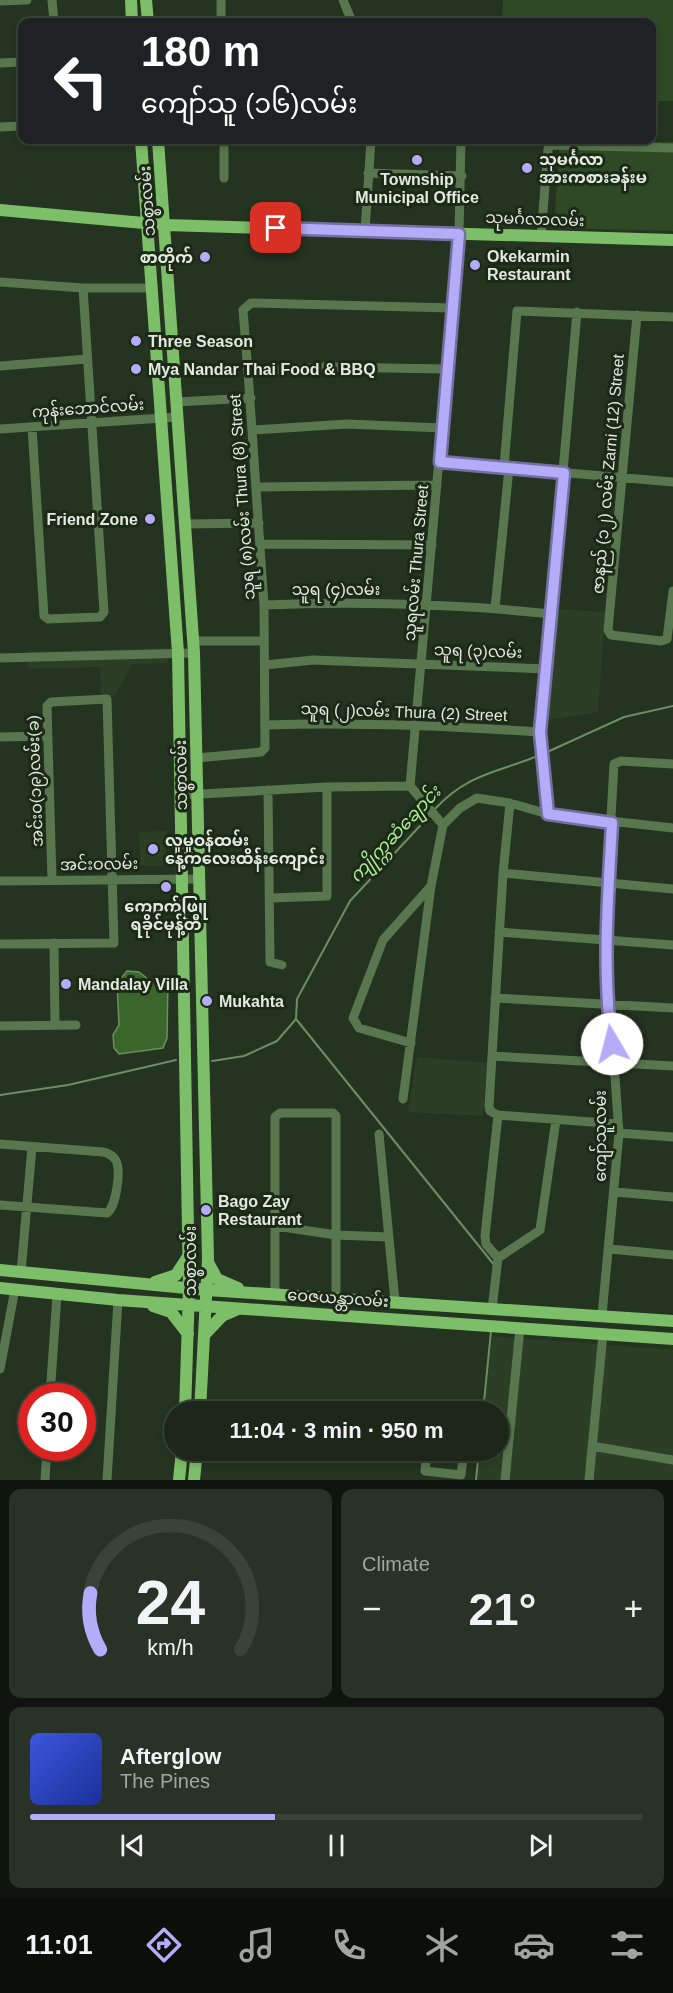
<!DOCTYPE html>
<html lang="en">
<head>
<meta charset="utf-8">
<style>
	body { margin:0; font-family:Arial,"Noto Sans Myanmar",sans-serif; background:#293226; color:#f1f3f6; height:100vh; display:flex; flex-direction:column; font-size:22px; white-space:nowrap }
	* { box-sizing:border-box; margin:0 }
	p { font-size:20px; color:#a0a5a2 }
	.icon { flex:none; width:33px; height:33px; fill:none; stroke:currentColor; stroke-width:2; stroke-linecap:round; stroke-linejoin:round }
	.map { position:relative; height:1480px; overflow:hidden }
	.panel { display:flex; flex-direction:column; gap:9px; padding:9px; background:#0f150e; flex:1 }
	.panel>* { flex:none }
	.banner { position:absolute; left:18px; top:18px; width:638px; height:126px; border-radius:12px; box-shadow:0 3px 9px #0003,0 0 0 2px #3a4338; background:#202124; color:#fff; overflow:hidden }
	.speed { position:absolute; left:18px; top:1383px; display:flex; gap:12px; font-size:30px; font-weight:700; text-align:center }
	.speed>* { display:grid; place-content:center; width:78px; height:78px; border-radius:50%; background:#1c2619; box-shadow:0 3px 9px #0003,0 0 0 2px #3a4338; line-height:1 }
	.speed .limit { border:9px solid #d22; background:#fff; color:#111 }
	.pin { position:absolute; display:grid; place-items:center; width:51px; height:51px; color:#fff; margin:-26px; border-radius:12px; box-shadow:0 3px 9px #0006 }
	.me { position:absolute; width:66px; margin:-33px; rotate:352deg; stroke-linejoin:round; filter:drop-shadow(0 0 4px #0008) }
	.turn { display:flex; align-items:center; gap:21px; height:126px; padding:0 24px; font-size:27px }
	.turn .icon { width:78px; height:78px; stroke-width:2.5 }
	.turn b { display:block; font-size:42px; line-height:51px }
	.big { font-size:45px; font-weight:700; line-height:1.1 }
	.panel .card { flex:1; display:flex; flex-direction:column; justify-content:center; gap:9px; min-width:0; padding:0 21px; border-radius:12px; background:#293226 }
	.panel .dial { align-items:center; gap:0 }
	.dial svg { height:156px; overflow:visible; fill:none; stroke:#3a4338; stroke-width:7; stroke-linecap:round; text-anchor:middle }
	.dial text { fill:#f1f3f6; stroke:none }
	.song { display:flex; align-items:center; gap:18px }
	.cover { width:72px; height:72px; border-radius:9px; background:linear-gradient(135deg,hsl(230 70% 55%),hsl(230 70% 35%)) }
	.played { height:6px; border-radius:3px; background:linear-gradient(90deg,#b4acf9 40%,#3a4338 40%) }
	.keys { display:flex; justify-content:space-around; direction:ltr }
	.heat { display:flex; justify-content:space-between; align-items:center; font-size:33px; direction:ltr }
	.panel .tiles { flex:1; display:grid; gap:9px; grid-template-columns:1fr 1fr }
	.card:last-child { grid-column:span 2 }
	.trip { position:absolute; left:164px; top:1401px; width:345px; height:60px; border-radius:30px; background:#1c2619; box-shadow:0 3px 9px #0003,0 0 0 2px #3a4338; font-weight:700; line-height:60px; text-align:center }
	.menu { display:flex; height:96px; justify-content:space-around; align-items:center; background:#0b0f0a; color:#a0a5a2 }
	.menu .icon { width:42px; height:42px }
	.menu .current { color:#b4acf9 }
	.menu b { font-size:27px; color:#f1f3f6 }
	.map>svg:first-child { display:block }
	.built { fill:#2c3e26 }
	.green { fill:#2e4a24 }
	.water { fill:#3a662b; stroke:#6c8e61; stroke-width:1.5 }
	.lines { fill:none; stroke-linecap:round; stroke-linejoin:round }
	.stream { stroke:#6c8e61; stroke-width:2 }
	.minor { stroke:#58774e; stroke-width:9 }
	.major { stroke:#7dbf68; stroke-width:12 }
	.route-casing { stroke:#7570a2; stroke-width:15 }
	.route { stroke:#b4acf9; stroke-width:10 }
	.poi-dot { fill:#b4acf9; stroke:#1c2917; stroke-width:2 }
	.labels { text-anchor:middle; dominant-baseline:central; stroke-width:6; stroke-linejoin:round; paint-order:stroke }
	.poi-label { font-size:16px; font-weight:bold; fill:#e1eade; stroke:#1c2917; text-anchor:start }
	.street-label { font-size:16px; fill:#e1eade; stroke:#1c2917 }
	.water-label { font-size:18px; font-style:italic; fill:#abec96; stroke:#1c2917 }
</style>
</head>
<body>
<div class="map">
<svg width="673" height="1480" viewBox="0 0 673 1480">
	<rect width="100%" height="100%" fill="#253321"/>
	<!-- built -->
	<path class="built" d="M558 609 605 612 598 712 548 720Z
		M167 648 168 663 132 664 115 696H101L100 667 28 669 26 652Z
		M166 831V865L140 866 139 832Z
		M417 1057 487 1063 483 1116 408 1112Z
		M492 1336 673 1350V1480H477L480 1451 498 1450V1412L484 1411Z"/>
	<!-- green -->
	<path class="green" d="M503 0H673V101H651V22H502Z
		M560 140 673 142V231L554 228Z"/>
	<!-- water -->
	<path class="water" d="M127 971 139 972 148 979 161 978 168 981 167 1038 163 1048 119 1054 114 1048 113 1035 119 1025 117 983Z"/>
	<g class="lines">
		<!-- stream -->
		<path class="stream" d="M545 753 624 717 673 706
			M435 809C468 773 497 773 540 755
			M296 1019 495 1266
			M212 1061 244 1056 277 1041 296 1019 297 999 350 901 431 814
			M0 1095 68 1085 176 1060
			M483 1412 491 1331
			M476 1480 479 1450"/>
		<!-- minor -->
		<path class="minor" d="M52 0 54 22
			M221 0V22
			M343 0 352 22
			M0 1 27 0
			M0 63 22 62
			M0 127 22 126
			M224 140V178
			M368 173 462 176
			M365 231 371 140
			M541 236 548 149 551 145 673 148
			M0 282 83 288H153
			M637 315 608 630 611 635 661 641 667 639 673 591
			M0 366 87 359
			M248 372 243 310 251 303 452 308
			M176 402 251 398
			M32 427 44 616 48 619 100 617 104 612 83 288
			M0 429 177 417
			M253 430 347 424 442 428
			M440 462 673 482
			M504 467 517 311 673 317
			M257 487 437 485
			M185 524 259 523
			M260 544 432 545
			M264 605C360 601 456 604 552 614
			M495 608 509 468
			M193 641H264
			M0 658 194 653
			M265 665 313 660 547 669
			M266 725C358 722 449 726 540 732
			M0 737 48 736
			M197 758 261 752 265 748 264 605 248 372 324 367 447 369
			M268 790 270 962 282 965
			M182 795 327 787 410 786
			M548 814 540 732 577 312
			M443 825 460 808 477 798 510 803 548 814 673 828
			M503 873 673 889
			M0 881 199 879
			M271 898 327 896V787
			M499 932 673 945
			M54 943 55 1025
			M0 944 114 943 107 699 51 702 47 706 52 880
			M495 998 673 1008
			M0 1026 76 1025
			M411 1043 359 1028 353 1018 383 940 431 886
			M492 1056 673 1066
			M403 1099 431 886 443 825 410 786 459 234 461 140
			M498 1115 490 1111 489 1106 503 873 510 803
			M498 1115 485 1236 486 1244 498 1258
			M498 1115 618 1124
			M619 1133 673 1137
			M379 1134 395 1301
			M0 1144 103 1152C108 1153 112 1155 115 1159 122 1169 116 1207 107 1213L0 1205
			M615 1192 673 1197
			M276 1226 336 1235 389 1237
			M610 1249 673 1255
			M21 1272 32 1147
			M275 1294V1117L280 1113H333L336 1116V1297
			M492 1309 498 1258 540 1230 556 1120
			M602 1315 619 1133 614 1063 607 1007 604 940 614 764 621 761 673 764
			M0 1369 15 1289
			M50 1396 57 1295
			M498 1423 511 1424
			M592 1446 673 1460
			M427 1450 425 1471 461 1475 464 1450
			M45 1480 47 1448
			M107 1480 118 1300
			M505 1480 520 1328
			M589 1480 603 1334"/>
		<!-- major -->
		<path class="major" d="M131 0 132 22
			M146 0 148 22
			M141 140 178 653 189 1289 185 1412
			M158 140 194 653 208 1259 200 1412
			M0 210 166 225 673 240
			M209 1264 217 1279 238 1288
			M0 1270 207 1290 673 1321
			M155 1282 176 1275 187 1258
			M0 1288 118 1300 673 1339
			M153 1306 171 1312 188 1334
			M204 1335 222 1316 238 1309
			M179 1480 182 1450
			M194 1480 197 1450"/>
	</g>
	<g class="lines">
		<!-- route casing -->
		<g class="route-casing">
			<path id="route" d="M276 228 459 234 440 462 564 473 540 732 548 814 612 823C608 898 602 970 612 1044"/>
		</g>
		<!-- route -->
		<use href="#route" class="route"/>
	</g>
	<!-- markers -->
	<g class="poi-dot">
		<circle cx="417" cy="160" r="6"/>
		<circle cx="527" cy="168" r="6"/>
		<circle cx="205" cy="257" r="6"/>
		<circle cx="475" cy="265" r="6"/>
		<circle cx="136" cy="341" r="6"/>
		<circle cx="136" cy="369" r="6"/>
		<circle cx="150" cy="519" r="6"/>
		<circle cx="153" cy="849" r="6"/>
		<circle cx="166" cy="887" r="6"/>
		<circle cx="66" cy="984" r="6"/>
		<circle cx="207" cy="1001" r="6"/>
		<circle cx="206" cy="1210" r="6"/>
	</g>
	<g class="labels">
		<!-- poi labels -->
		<g class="poi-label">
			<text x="539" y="159">သုမင်္ဂလာ<tspan x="539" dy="18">အားကစားခန်းမ</tspan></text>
			<text x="417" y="179" text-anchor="middle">Township<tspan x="417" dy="18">Municipal Office</tspan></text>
			<text x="487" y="256">Okekarmin<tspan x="487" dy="18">Restaurant</tspan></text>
			<text x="193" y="257" text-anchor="end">စာတိုက်</text>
			<text x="148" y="341">Three Season</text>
			<text x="148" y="369">Mya Nandar Thai Food &amp; BBQ</text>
			<text x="138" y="519" text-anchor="end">Friend Zone</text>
			<text x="165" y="840">လူမှုဝန်ထမ်း<tspan x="165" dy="18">နေ့ကလေးထိန်းကျောင်း</tspan></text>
			<text x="166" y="906" text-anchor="middle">ကျောက်ဖြူ<tspan x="166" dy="18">ရခိုင်မုန့်တီ</tspan></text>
			<text x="78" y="984">Mandalay Villa</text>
			<text x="219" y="1001">Mukahta</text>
			<text x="218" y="1201">Bago Zay<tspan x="218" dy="18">Restaurant</tspan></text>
		</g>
		<!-- street labels -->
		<g class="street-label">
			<text transform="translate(147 201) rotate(-94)">သစ္စာလမ်း</text>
			<text transform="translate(535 219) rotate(2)">သုမင်္ဂလာလမ်း</text>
			<text transform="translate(88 408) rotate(-4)">ကုန်းဘောင်လမ်း</text>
			<text transform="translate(608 474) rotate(-85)">ဇာနည် (၁၂) လမ်း Zarni (12) Street</text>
			<text transform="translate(242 497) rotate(-94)">သူရ (၈)လမ်း Thura (8) Street</text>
			<text transform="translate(416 563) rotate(-85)">သူရလမ်း Thura Street</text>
			<text x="336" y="589">သူရ (၄)လမ်း</text>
			<text transform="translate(478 651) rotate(2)">သူရ (၃)လမ်း</text>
			<text transform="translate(404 712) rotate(2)">သူရ (၂)လမ်း Thura (2) Street</text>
			<text transform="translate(181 775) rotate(-91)">သစ္စာလမ်း</text>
			<text transform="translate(35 781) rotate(-92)">အင်းဝ(၁၉)လမ်း(ခ)</text>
			<text transform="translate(99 864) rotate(-1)">အင်းဝလမ်း</text>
			<text transform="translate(600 1136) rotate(-90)">ကျော်သူလမ်း</text>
			<text transform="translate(190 1261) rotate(-90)">သစ္စာလမ်း</text>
			<text transform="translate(338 1298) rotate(4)">ဝေဇယန္တာလမ်း</text>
		</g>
		<!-- water labels -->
		<g class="water-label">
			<text transform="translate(395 834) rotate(-47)">ကျိုက္ကဆံချောင်း</text>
		</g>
	</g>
</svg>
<div class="speed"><div class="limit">30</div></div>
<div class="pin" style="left:276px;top:228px;background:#d93025"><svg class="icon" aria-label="arrive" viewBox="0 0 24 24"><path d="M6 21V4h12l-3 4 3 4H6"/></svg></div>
<svg class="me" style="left:612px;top:1044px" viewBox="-20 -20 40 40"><circle r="19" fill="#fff"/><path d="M0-13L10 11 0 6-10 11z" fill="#b4acf9"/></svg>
<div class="trip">11:04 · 3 min · 950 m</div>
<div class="banner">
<div class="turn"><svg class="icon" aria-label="left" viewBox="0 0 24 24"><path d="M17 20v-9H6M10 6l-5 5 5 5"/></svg><div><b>180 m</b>ကျော်သူ (၁၆)လမ်း</div></div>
</div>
</div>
<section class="panel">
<div class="tiles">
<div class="card dial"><svg viewBox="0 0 100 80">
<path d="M14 69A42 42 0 1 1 86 69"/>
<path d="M14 69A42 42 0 0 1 9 40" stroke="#b4acf9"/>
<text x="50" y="56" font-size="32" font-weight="700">24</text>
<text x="50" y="72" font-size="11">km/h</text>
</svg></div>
<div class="card"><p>Climate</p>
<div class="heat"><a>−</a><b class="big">21°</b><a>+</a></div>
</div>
<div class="card">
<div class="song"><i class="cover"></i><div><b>Afterglow</b><p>The Pines</p></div></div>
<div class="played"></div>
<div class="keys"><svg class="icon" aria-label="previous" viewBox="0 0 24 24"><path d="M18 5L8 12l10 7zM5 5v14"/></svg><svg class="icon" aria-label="pause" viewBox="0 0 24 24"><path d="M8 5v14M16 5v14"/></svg><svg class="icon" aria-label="next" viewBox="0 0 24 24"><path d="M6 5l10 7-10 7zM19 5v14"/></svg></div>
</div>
</div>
</section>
<nav class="menu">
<b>11:01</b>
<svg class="icon current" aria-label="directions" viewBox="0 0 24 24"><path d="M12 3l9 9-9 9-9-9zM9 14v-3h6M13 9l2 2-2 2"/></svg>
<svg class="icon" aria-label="music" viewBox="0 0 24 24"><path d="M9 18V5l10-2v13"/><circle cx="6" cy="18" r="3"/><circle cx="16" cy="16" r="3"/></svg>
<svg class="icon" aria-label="phone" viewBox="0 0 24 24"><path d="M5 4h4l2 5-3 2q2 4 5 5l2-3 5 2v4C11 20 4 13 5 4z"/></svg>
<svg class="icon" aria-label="climate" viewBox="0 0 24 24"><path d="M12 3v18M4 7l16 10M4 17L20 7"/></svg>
<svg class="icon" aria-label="car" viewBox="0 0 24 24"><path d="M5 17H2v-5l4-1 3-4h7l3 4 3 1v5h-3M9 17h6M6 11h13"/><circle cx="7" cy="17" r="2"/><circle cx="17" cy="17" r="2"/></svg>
<svg class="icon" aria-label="filters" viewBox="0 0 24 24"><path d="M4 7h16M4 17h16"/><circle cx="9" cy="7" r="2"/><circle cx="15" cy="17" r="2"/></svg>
</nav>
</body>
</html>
